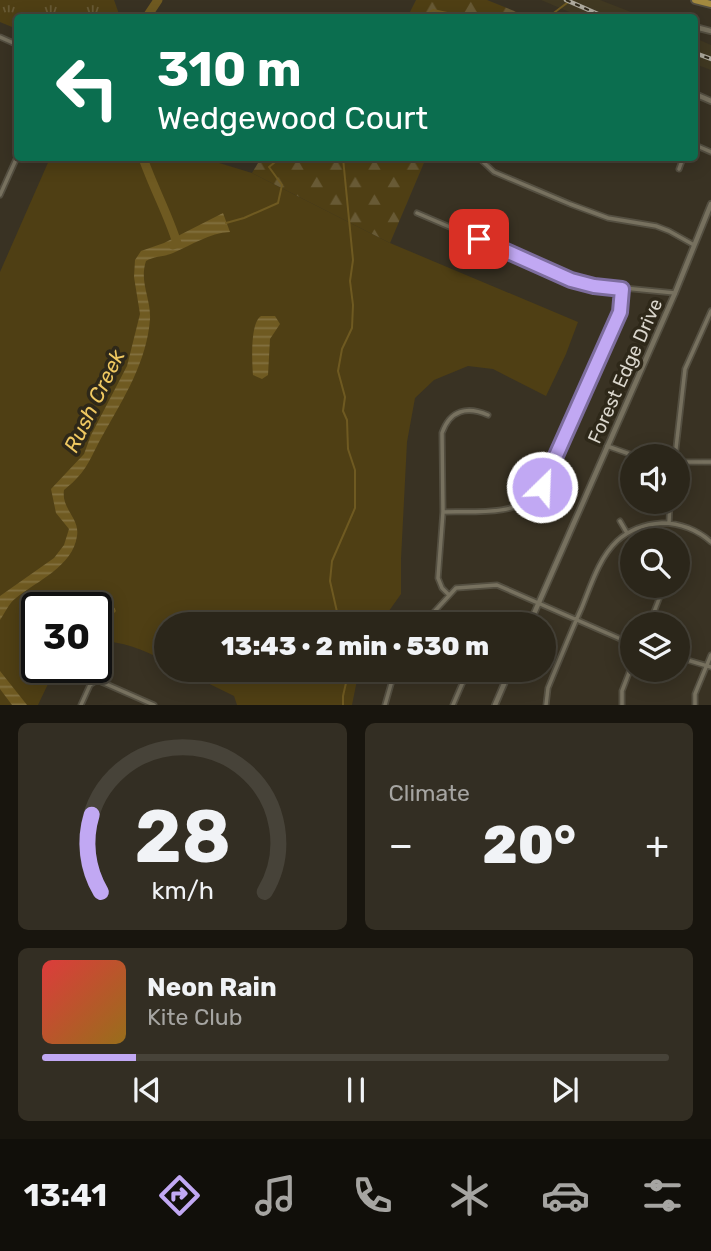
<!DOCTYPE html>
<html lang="en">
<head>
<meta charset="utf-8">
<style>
	body { margin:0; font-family:Rubik,sans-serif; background:#332e23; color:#f1f3f6; height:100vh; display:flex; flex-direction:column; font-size:26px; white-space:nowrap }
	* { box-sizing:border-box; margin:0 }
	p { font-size:23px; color:#a6a5a2 }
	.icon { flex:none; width:38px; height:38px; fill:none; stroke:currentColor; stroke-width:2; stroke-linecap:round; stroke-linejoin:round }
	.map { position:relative; height:705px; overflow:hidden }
	.details { display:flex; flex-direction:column; gap:18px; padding:18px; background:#18150e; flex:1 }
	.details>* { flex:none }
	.top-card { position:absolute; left:14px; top:14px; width:684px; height:147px; border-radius:7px; box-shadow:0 4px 18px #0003,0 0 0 2px #474339; background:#0b6e4f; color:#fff; overflow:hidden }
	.tools { position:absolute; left:620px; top:444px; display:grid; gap:14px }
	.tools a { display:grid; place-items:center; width:70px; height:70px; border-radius:50%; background:#2b261a; box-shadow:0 4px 18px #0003,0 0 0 2px #474339; font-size:35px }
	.speed { position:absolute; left:21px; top:592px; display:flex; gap:14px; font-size:35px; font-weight:700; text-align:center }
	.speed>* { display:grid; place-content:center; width:91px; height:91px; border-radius:50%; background:#2b261a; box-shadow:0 4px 18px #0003,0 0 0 2px #474339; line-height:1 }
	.speed .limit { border:4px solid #111; border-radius:10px; background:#fff; color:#111 }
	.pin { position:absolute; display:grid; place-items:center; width:60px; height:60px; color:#fff; margin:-30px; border-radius:14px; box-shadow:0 4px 10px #0006 }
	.me { position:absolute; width:77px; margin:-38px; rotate:24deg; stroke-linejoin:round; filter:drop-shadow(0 0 5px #0008) }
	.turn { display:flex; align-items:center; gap:24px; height:147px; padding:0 28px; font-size:32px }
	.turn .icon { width:91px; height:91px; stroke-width:2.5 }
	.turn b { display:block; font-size:49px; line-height:60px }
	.big { font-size:52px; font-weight:800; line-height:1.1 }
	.details .widget { flex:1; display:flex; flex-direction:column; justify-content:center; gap:10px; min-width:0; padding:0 24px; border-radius:10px; background:#332e23 }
	.details .dial { align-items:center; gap:0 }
	.dial svg { height:182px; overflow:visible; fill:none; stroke:#474339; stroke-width:7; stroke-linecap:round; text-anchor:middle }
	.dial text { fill:#f1f3f6; stroke:none }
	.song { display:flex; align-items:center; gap:21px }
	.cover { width:84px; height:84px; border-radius:10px; background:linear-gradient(135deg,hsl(0 70% 55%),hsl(40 70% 35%)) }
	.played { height:7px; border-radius:4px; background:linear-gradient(90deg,#c1a8f3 15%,#474339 15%) }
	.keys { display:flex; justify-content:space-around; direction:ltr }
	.heat { display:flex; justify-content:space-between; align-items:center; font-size:38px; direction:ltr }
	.details .tiles { flex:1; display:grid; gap:18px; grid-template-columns:1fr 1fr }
	.widget:last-child { grid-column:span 2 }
	.trip { position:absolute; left:154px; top:612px; width:402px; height:70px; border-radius:35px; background:#2b261a; box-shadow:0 4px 18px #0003,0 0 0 2px #474339; font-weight:800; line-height:70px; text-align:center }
	.tabs { display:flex; height:112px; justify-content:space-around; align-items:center; background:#110f0a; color:#a6a5a2 }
	.tabs .icon { width:49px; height:49px }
	.tabs .selected { color:#c1a8f3 }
	.tabs b { font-size:32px; color:#f1f3f6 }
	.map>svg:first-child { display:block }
	.built { fill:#413922 }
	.grass { fill:#4f3f14 }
	.forest { fill:url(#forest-firs) }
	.park { fill:url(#park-tufts) }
	.water { fill:url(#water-rules) }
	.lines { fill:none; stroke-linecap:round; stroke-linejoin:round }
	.stream { stroke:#6f5a21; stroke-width:2 }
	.river { stroke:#6f5a21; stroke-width:9 }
	.minor-casing { stroke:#544f41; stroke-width:7 }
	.tertiary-casing { stroke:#544f41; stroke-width:8 }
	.primary-casing { stroke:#544f41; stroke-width:10 }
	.minor { stroke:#77715f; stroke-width:3.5 }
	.tertiary { stroke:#77715f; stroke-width:4.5 }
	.primary { stroke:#a38a3f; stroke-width:6 }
	.rail-casing { stroke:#aeaa9e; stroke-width:4.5 }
	.rail { stroke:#2e2819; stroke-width:2; stroke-dasharray:5; stroke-linecap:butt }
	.route-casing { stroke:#7d6d9e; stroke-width:18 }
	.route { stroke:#c1a8f3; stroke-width:12 }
	.labels { text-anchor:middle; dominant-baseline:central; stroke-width:7; stroke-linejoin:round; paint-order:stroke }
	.street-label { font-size:19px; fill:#dad6cc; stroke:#2e2819 }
	.water-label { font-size:21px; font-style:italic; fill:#efc861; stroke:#2e2819 }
</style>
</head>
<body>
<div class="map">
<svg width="711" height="705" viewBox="0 0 711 705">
	<defs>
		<pattern id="forest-firs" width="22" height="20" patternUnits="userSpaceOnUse" patternTransform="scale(1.75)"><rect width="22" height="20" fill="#4f3f14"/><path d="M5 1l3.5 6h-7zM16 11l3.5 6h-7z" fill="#685a35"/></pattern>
		<pattern id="park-tufts" width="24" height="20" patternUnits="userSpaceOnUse" patternTransform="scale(1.75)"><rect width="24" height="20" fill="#4f3f14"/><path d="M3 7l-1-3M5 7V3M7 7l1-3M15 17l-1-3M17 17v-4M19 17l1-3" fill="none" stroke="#685a35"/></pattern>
		<pattern id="water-rules" width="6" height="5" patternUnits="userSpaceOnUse" patternTransform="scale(1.75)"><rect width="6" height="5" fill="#6f5a21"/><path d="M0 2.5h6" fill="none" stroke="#837140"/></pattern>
	</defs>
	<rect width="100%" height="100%" fill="#393223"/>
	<!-- built -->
	<path class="built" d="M541 0H600L644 17H581Z
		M695 38 711 45V70L695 64Z"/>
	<!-- grass -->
	<path class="grass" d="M50 158H203L252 173 390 243 578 322 566 354 546 396 493 369 468 366 434 380 415 398 407 442 401 559V594L379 625H166V662C143 649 123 641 96 641V607H37V667H56L38 705H0V272Z
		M181 670H359L352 705H237L234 696Z"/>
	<!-- forest -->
	<path class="forest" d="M416 0H487L529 17H411L410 12Z
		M261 158H426L390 243 252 173Z"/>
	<!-- park -->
	<path class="park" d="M0 0H114L120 17 18 18 17 29 0 22Z"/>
	<!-- water -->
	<path class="water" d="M223 213 230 232C209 233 192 245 173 253 164 257 154 256 146 261 139 282 151 298 150 319 147 361 124 398 104 433 89 459 89 470 64 490 61 509 80 518 77 536 73 566 37 581 16 598 9 603 5 613 0 620V596L54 558 64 545 69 529 56 513 51 489 84 454 91 435 127 366 140 314 134 277 135 260 141 251 164 243Z
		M261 316H275L280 324 270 339 268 375 262 379 253 375C252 361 250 323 261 316Z
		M105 598 110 600 116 611 110 617 96 620V607H94Z
		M0 671 27 705H12L0 689Z"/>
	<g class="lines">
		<!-- stream -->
		<path class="stream" d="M421 18 433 10 452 14 455 18
			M547 18 571 0
			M322 158H332
			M226 223 244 218 278 203 282 185 269 167 280 158
			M340 625 330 581 332 561 355 508V470L348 449 347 420 343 411 345 397 338 371 342 349 352 328 353 305 350 281 353 260 343 158
			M343 705V696L349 670"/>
		<!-- river -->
		<path class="river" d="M146 18 158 0
			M143 158C153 187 168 214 177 243L173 245"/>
		<!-- minor casing -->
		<g class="minor-casing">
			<path id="minor" d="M0 37 18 45
				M695 145 711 152
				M479 158 494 172 570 204 608 218 656 226 669 231 694 245
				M679 169 683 158
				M0 195 18 155
				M417 213 583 284 675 293
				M607 446 638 457
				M675 457 685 369 711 311
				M677 462H711
				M443 512C473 511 513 516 537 495L620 312 622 289
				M620 521 627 533
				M669 523 670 502
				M449 595 442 588 438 578 443 512 442 433C450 410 467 406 488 415
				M422 625 456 588 497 585 632 644
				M649 625 662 591
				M677 657 711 667
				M81 705 90 685 97 680 154 705
				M385 705 395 670
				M453 705 468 670
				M546 705 548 688C559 661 570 634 582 607 591 585 599 558 617 541 629 530 646 524 662 523 680 523 698 530 711 542
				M622 705V691L632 665
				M695 705V694L711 655"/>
		</g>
		<!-- tertiary casing -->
		<g class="tertiary-casing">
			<path id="tertiary" d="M695 27 711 31
				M695 94 711 101
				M529 625 675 293 711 204
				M495 705 510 670"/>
		</g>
		<!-- primary casing -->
		<g class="primary-casing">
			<path id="primary" d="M695 0 711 4"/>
		</g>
		<!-- minor -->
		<use href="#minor" class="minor"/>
		<!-- tertiary -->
		<use href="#tertiary" class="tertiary"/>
		<!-- primary -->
		<use href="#primary" class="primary"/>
		<!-- rail casing -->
		<g class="rail-casing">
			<path id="rail" d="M566 0 607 18
				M695 53 711 59"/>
		</g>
		<!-- rail -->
		<use href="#rail" class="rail"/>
	</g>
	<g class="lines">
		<!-- route casing -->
		<g class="route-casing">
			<path id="route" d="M479 239 571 280 594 286 622 289 620 312 542 487"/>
		</g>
		<!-- route -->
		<use href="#route" class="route"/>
	</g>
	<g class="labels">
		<!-- street labels -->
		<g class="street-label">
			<text transform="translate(625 371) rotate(-66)">Forest Edge Drive</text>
		</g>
		<!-- water labels -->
		<g class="water-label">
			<text transform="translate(94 401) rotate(-64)">Rush Creek</text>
		</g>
	</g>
</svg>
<div class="tools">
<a><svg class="icon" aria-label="sound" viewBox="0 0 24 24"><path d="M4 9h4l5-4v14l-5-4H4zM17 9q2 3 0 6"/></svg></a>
<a><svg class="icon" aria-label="search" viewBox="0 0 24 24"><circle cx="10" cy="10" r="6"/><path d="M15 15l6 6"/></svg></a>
<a><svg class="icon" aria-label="layers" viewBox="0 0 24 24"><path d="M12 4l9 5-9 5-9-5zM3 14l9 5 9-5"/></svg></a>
</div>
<div class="speed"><div class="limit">30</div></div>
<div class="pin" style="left:479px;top:239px;background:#d93025"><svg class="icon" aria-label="arrive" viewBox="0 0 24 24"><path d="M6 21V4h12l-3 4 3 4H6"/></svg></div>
<svg class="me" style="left:542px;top:487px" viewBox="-20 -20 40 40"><circle r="17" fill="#c1a8f3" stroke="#fff" stroke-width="3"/><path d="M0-11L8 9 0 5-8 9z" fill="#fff"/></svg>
<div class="trip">13:43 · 2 min · 530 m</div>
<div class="top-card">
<div class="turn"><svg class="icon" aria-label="left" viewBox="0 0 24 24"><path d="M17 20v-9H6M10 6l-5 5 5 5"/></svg><div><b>310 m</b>Wedgewood Court</div></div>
</div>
</div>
<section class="details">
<div class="tiles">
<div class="widget dial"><svg viewBox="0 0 100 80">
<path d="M14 69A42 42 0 1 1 86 69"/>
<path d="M14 69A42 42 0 0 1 10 35" stroke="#c1a8f3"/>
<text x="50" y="56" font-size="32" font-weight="700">28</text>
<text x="50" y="72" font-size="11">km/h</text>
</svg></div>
<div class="widget"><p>Climate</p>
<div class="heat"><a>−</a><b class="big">20°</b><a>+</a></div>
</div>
<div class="widget">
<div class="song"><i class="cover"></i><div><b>Neon Rain</b><p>Kite Club</p></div></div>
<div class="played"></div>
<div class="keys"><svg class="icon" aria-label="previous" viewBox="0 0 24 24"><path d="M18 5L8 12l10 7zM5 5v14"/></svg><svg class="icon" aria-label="pause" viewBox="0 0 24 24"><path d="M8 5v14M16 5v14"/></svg><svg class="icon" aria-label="next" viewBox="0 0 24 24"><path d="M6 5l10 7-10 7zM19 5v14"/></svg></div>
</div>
</div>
</section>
<nav class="tabs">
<b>13:41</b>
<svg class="icon selected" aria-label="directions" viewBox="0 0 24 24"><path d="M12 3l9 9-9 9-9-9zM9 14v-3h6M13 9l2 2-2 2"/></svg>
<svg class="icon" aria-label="music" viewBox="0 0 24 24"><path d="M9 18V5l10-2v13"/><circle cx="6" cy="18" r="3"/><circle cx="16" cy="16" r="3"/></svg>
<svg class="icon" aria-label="phone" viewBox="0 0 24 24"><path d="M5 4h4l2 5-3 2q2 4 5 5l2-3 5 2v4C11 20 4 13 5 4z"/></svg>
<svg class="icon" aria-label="climate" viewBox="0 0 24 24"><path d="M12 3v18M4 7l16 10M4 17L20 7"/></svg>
<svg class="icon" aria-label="car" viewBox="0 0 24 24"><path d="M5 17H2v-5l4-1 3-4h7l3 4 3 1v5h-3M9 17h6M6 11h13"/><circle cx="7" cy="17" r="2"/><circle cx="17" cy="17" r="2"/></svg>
<svg class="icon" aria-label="filters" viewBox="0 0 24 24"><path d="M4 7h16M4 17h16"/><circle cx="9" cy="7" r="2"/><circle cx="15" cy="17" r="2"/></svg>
</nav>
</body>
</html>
